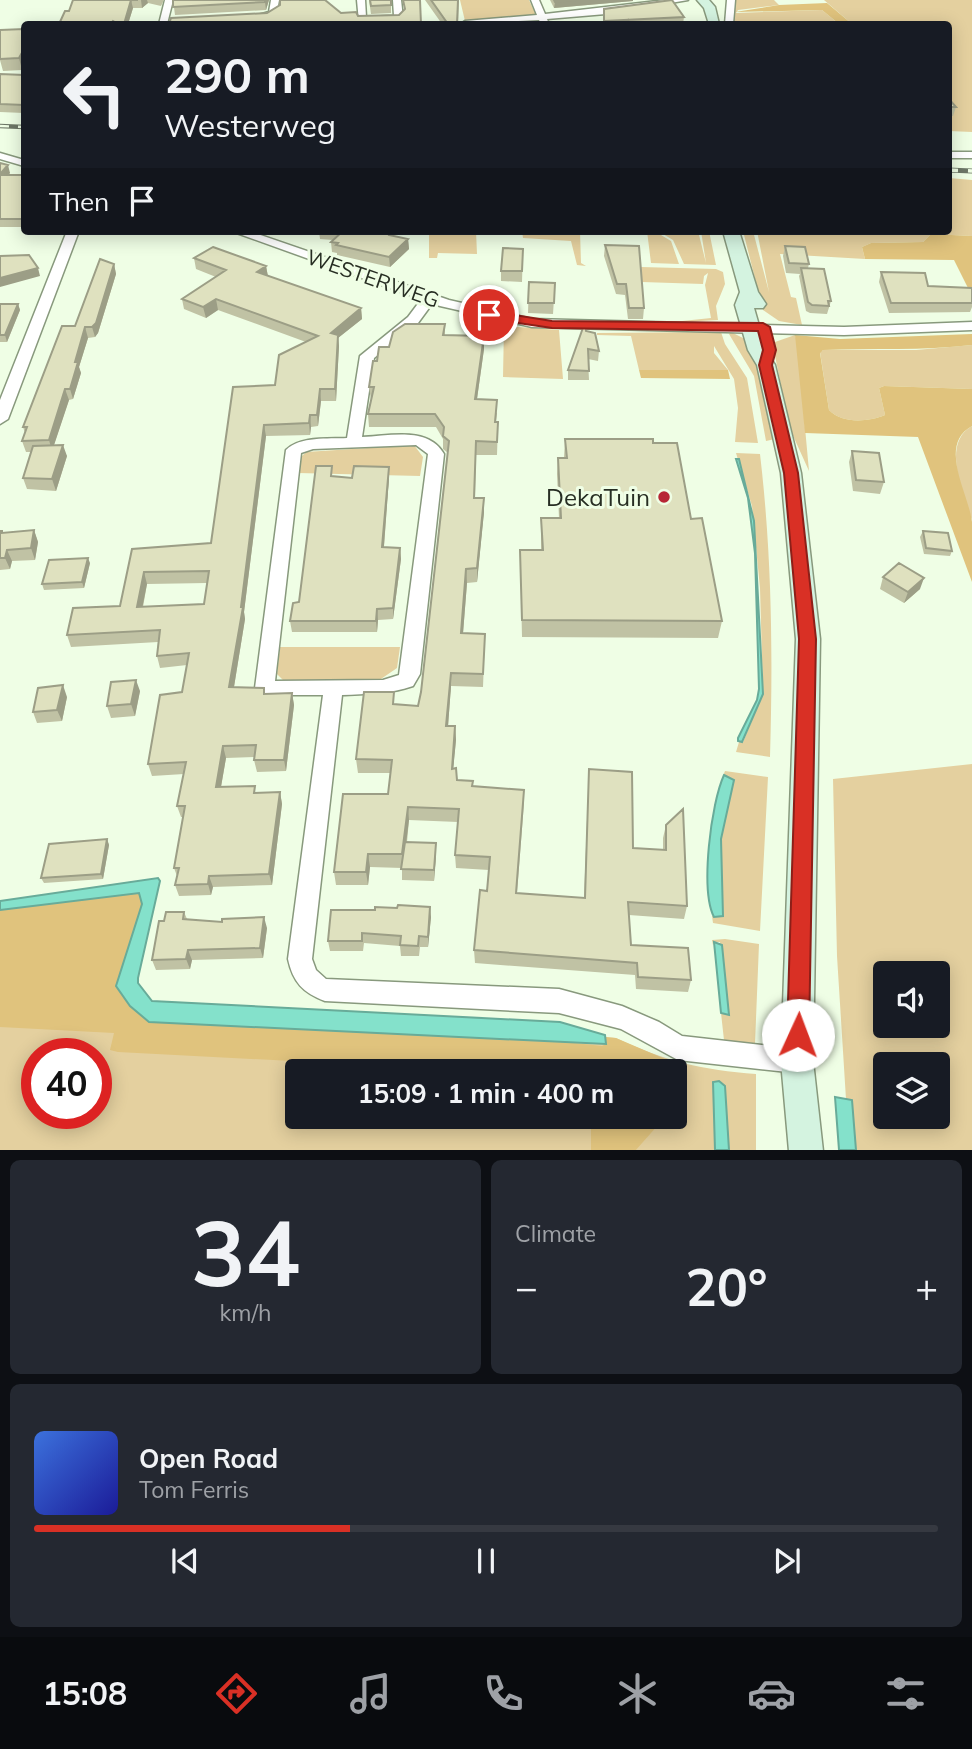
<!DOCTYPE html>
<html lang="en">
<head>
<meta charset="utf-8">
<style>
	body { margin:0; font-family:Mulish,sans-serif; background:#242831; color:#f1f3f6; height:100vh; display:flex; flex-direction:column; font-size:26px; white-space:nowrap }
	* { box-sizing:border-box; margin:0 }
	p { font-size:23px; color:#9ea1a6 }
	.icon { flex:none; width:38px; height:38px; fill:none; stroke:currentColor; stroke-width:2; stroke-linecap:round; stroke-linejoin:round }
	.map { position:relative; height:1150px; overflow:hidden }
	.panel { display:flex; flex-direction:column; gap:10px; padding:10px; background:#0d0f14; flex:1 }
	.panel>* { flex:none }
	.guide { position:absolute; left:21px; top:21px; width:931px; height:214px; border-radius:7px; box-shadow:0 4px 18px #0003; background:#171b24; color:#f1f3f6; overflow:hidden }
	.tools { position:absolute; left:873px; top:961px; display:grid; gap:14px }
	.tools a { display:grid; place-items:center; width:77px; height:77px; border-radius:7px; background:#171b24; box-shadow:0 4px 18px #0003; font-size:35px }
	.speed { position:absolute; left:21px; top:1038px; display:flex; gap:14px; font-size:35px; font-weight:700; text-align:center }
	.speed>* { display:grid; place-content:center; width:91px; height:91px; border-radius:50%; background:#171b24; box-shadow:0 4px 18px #0003; line-height:1 }
	.speed .limit { border:10px solid #d22; background:#fff; color:#111 }
	.pin { position:absolute; display:grid; place-items:center; width:60px; height:60px; color:#fff; margin:-30px; border:4px solid #fff; border-radius:50%; box-shadow:0 2px 7px #0007 }
	.me { position:absolute; width:77px; margin:-38px; rotate:2deg; stroke-linejoin:round; filter:drop-shadow(0 0 5px #0008) }
	.turn { display:flex; align-items:center; gap:24px; height:147px; padding:0 28px; font-size:32px }
	.turn .icon { width:91px; height:91px; stroke-width:2.5 }
	.turn b { display:block; font-size:49px; line-height:60px }
	.then { display:flex; align-items:center; height:66px; padding:0 28px; background:#0003; gap:14px; font-size:26px }
	.big { font-size:52px; font-weight:700; line-height:1.1 }
	.panel .widget { flex:1; display:flex; flex-direction:column; justify-content:center; gap:10px; min-width:0; padding:0 24px; border-radius:10px; background:#242831 }
	.panel .dial { align-items:center; gap:0 }
	.dial b { font-size:91px; line-height:1 }
	.song { display:flex; align-items:center; gap:21px }
	.cover { width:84px; height:84px; border-radius:10px; background:linear-gradient(135deg,hsl(220 70% 55%),hsl(240 70% 35%)) }
	.played { height:7px; border-radius:4px; background:linear-gradient(90deg,#d93025 35%,#363941 35%) }
	.keys { display:flex; justify-content:space-around; direction:ltr }
	.heat { display:flex; justify-content:space-between; align-items:center; font-size:38px; direction:ltr }
	.panel .tiles { flex:1; display:grid; gap:10px; grid-template-columns:1fr 1fr }
	.widget:last-child { grid-column:span 2 }
	.trip { position:absolute; left:285px; top:1059px; width:402px; height:70px; border-radius:7px; background:#171b24; box-shadow:0 4px 18px #0003; font-weight:700; line-height:70px; text-align:center }
	.tab-bar { display:flex; height:112px; justify-content:space-around; align-items:center; background:#090b0e; color:#9ea1a6 }
	.tab-bar .icon { width:49px; height:49px }
	.tab-bar .current { color:#d93025 }
	.tab-bar b { font-size:32px; color:#f1f3f6 }
	.map>svg:first-child { display:block }
	.green { fill:#e4d09f; fill-rule:evenodd }
	.forest { fill:#e0c37d }
	.water { fill:#84e1cb; stroke:#68ab99; stroke-width:2 }
	.lines { fill:none; stroke-linecap:round; stroke-linejoin:round }
	.street-casing { stroke:#88997d; stroke-width:3 }
	.secondary-casing { stroke:#88997d; stroke-width:3 }
	.street { fill:#fff; fill-rule:evenodd }
	.secondary { fill:#d4f3e0; fill-rule:evenodd }
	.rail-far1-casing { stroke:#6c7666; stroke-width:4.5 }
	.rail-casing { stroke:#6c7666; stroke-width:5 }
	.rail-far1 { stroke:#effee5; stroke-width:2.5; stroke-dasharray:9; stroke-linecap:butt }
	.rail { stroke:#effee5; stroke-width:3.5; stroke-dasharray:10; stroke-linecap:butt }
	.wall { fill:#c0c2a4; fill-rule:evenodd }
	.shaded-wall { fill:#9c9e86 }
	.building { fill:#dfe1bf; stroke:#9c9e86; stroke-width:2; fill-rule:evenodd }
	.route { fill:#d93025; stroke:#8d1f18; stroke-width:2 }
	.poi-dot { fill:#b72635; stroke:#effee5; stroke-width:2.5 }
	.labels { text-anchor:middle; dominant-baseline:central; stroke-width:6; stroke-linejoin:round; paint-order:stroke }
	.far-street-label { font-size:21px; fill:#272e23; stroke:#effee5 }
	.poi-label { font-size:24px; fill:#272e23; stroke:#effee5; text-anchor:end }
</style>
</head>
<body>
<div class="map">
<svg width="972" height="1151" viewBox="0 0 972 1151">
	<rect width="100%" height="100%" fill="#effee5"/>
	<!-- green -->
	<path class="green" d="M460 0H529L536 15 465 21Z
		M733 0H774L779 5 738 10 736 13 822 10 839 24H735L731 18 735 4Z
		M824 0H972V132L949 131 948 24H852Z
		M949 178 972 180V236L931 234 923 242 871 243 862 247 865 259 780 254 791 297 796 298 802 325 779 321 763 310 743 231H753L769 292 757 231H948Z
		M429 231H476L477 254 438 253 437 258H429Z
		M522 231H580L581 263 586 266 577 265 571 241 523 238Z
		M647 231H659L661 235 671 241 679 264 651 263Z
		M663 231H698L706 263 701 231H709L716 265 684 264 673 240 663 234Z
		M641 267 716 269 723 272 725 284 716 306 718 320 663 323 711 318 705 285 708 273 704 276 703 284 642 282Z
		M504 326 559 330 563 379 503 377Z
		M721 332 725 344 747 378 758 443 735 442 738 408 734 379 714 346V353L728 370H639L631 336 597 335V333Z
		M731 332 745 339 754 352 775 439 766 441 754 376 729 334Z
		M795 335 797 341 809 471 790 429 774 351 775 342Z
		M972 345V389L884 386 879 388 885 415C868 422 842 424 829 410L820 352 823 350H916Z
		M972 426V520C963 494 941 443 972 426Z
		M414 445 423 457 420 476 298 473 300 458 306 452Z
		M736 453 760 454C772 556 773 655 770 757L736 752 739 742H743L763 694 760 588 752 506Z
		M280 647H400L397 668 378 681H284L277 674Z
		M972 764V1150H856L852 1100 846 1099 837 956 833 779ZM886 973H938V1026H886ZM886 1064H938V1116H886Z
		M725 771 768 777 760 931 713 923 712 916H723L721 839 734 780 723 776Z
		M0 909 130 971 141 1002 616 1038C664 1061 703 1070 756 1074V1150H729L725 1086 714 1082 715 1150 0 1151ZM37 1054H96V1113H37ZM298 1071H676V1116H298Z
		M725 939 759 944 755 1044 724 1040 721 1013 729 1015 720 942H715L713 945 712 940Z"/>
	<!-- forest -->
	<path class="forest" d="M827 3 852 24H839L822 10 735 12 779 5Z
		M931 234 972 236V296L954 260 865 259 862 247 871 243 923 242Z
		M972 334V345C922 351 873 348 823 350L820 353 829 410C842 424 868 422 885 415L879 388 884 386 972 389V426C937 445 969 494 972 522 972 541 972 563 972 582L918 437 805 433 795 335 840 339Z
		M639 370H728L730 379 641 378Z
		M139 893 142 904 116 986 130 1006 149 1022 557 1041 602 1046 606 1044V1037L616 1038 665 1059V1071H484L118 1052 110 1050 114 1033 0 1027V910Z
		M591 1117V1116L661 1117 659 1124 635 1151 591 1150Z"/>
	<!-- water -->
	<path class="water" d="M736 459H739L754 521 763 694 742 742 738 741V738L757 700 759 689 755 553 748 498Z
		M724 775 734 780 721 839 723 916 714 917C700 890 711 803 724 775Z
		M158 878 160 881 138 978V983L152 1001 560 1022 605 1035 606 1044 149 1022 130 1006 116 986 142 904 139 893 0 910V901Z
		M714 942 722 945 729 1015 721 1013Z
		M719 1081 725 1086 729 1150H715L713 1082Z
		M835 1097 852 1100 856 1150H839Z"/>
	<g class="lines">
		<!-- street casing -->
		<g class="street-casing">
			<path id="street" d="M165 0H173L167 24H159Z
				M271 0H279L276 16 255 20V16L269 12Z
				M357 0H365L366 17 394 16 393 0H401L403 18 399 21 359 22Z
				M531 0H539L545 14 666 0H688L606 14 547 19 549 24H541L539 20 461 24 465 21 537 15Z
				M727 0H735L733 24H725Z
				M948 152H972V158H948Z
				M0 153 24 160V166L0 159Z
				M67 231H79L8 419 0 424V400Z
				M231 231H249L449 300 532 319 844 327 972 322V330L844 335 532 327 440 306Z
				M422 304 429 308 418 323 374 358 362 437C390 436 428 426 444 454L420 674 413 686C389 694 367 694 342 695L312 959 316 970 326 979 559 989 622 1006 659 1022 682 1036 797 1049 806 1052 810 1061 806 1070 797 1073 678 1060 621 1029 559 1013 325 1001C303 993 293 982 288 959L323 695H265L258 693 255 688 286 450C300 436 328 439 347 438L360 356 408 317 417 305ZM416 445 428 454 399 675 383 680 275 681 301 453 313 449Z"/>
		</g>
		<!-- secondary casing -->
		<g class="secondary-casing">
			<path id="secondary" d="M697 0H709L715 7 719 24H709L704 8Z
				M723 231H739L758 292 766 304 763 308H754L766 350 775 365 801 473 820 639 813 1061 823 1151H789L781 1061 796 639 781 473 757 365 748 350 735 305 740 292Z"/>
		</g>
		<!-- street -->
		<use href="#street" class="street"/>
		<!-- secondary -->
		<use href="#secondary" class="secondary"/>
		<!-- rail-far1 casing -->
		<g class="rail-far1-casing">
			<path id="rail-far1" d="M0 126 24 127"/>
		</g>
		<!-- rail casing -->
		<g class="rail-casing">
			<path id="rail" d="M948 170 972 171"/>
		</g>
		<!-- rail-far1 -->
		<use href="#rail-far1" class="rail-far1"/>
		<!-- rail -->
		<use href="#rail" class="rail"/>
	</g>
	<!-- wall -->
	<path class="wall" d="M73 0H164L161 6 148 3 142 8H133L128 24H59L69 11Z
		M173 0H269L266 10 175 15Z
		M369 0H391V13L371 14Z
		M425 0H459L458 24H442Z
		M550 0H633V1L554 8Z
		M604 9 684 17 683 24H604Z
		M24 29V67L22 70 3 71 0 60V30Z
		M0 74 24 75V113L0 112Z
		M948 98 956 107 953 116H948Z
		M0 163 10 173 8 175H24V227H0Z
		M319 231H393L392 235 408 239 409 249 390 267 337 255V253L332 252 331 242 333 240 320 239Z
		M605 245 644 308 643 319H628L625 295 616 294 604 256Z
		M785 246 809 264 808 268 831 301 827 314 810 313 806 311 799 276 800 274 786 273 783 256Z
		M523 249 522 282 501 281V271Z
		M194 258 266 266 268 276 361 308 362 319 338 338 339 346 336 401H321L318 426 311 427 310 435 266 436 244 612 245 619 234 687 264 688 265 694 292 693 294 705 286 771 257 772 254 760V757L226 758 221 787 256 793 280 792 282 804 272 885 213 887 211 895 179 896 175 885 177 876 174 868 183 817H181L177 806 184 774 152 776 148 764 182 692 187 665 160 668 157 656 158 642 71 647 67 635 120 606 132 549 211 543 275 385 306 342 218 310 206 318 184 309 182 299 216 277 196 269ZM207 583 204 604 143 607 147 584Z
		M114 264 116 274 98 333 95 337 88 338 79 367 81 373 73 399 69 400 54 445 67 456 56 491 27 489 23 478 32 452H26L22 441 25 433 23 427 75 326Z
		M881 272 928 286 972 288V307L970 312 889 313 879 282Z
		M529 282 555 283 553 314 528 313Z
		M0 304H18L20 310 7 342H0Z
		M445 324V335L484 336V349L477 399 497 413 496 422H498L497 455H476L475 498 484 512 477 582 467 583 463 633 485 634 483 687 451 686 448 726H455L456 740 453 769 457 780 524 803 517 893 584 898 589 769 633 848 663 850V838L666 825 687 906 684 919 629 915 631 945 691 980 688 992 636 989 635 975 475 963 474 950 487 891 489 870 456 868 455 855 458 822 409 820 407 842 436 854 434 881 402 880V868L370 867 368 885H336L334 872 388 794 390 773H358L356 759 395 704 418 706 421 692 448 453 443 449V439L436 427H369L368 414 371 400 369 387 377 361 389 347Z
		M586 331 599 351 598 361 588 359 589 380H568V370Z
		M565 439 653 443 691 519 722 621 718 638 522 637 520 550H541V518H559L557 474 558 458H564Z
		M852 451 884 482 880 494 853 491 849 462Z
		M333 476 352 478H389L384 547 400 548 401 559 393 619 378 620 377 632H292L290 621 299 602Z
		M34 530 38 542 35 560 12 561 10 569 0 570V531L3 533Z
		M923 531 952 551 950 556 924 554 920 537Z
		M90 563 84 588 44 590 42 584Z
		M883 577 920 589 904 603 880 589Z
		M140 691 135 716 111 718 107 706Z
		M67 697 62 721 37 723 33 712Z
		M107 839 109 845 103 879 44 883 41 878Z
		M184 912 187 919 267 928 263 958 192 960 190 969 156 970 152 960 164 921Z
		M431 917 428 947H420L419 956H401L400 946 364 943 363 951H330L328 941Z"/>
	<!-- shaded-wall -->
	<path class="shaded-wall" d="M131 0 133 8 128 24H124Z
		M141 0H147L148 3 142 8Z
		M265 0H269L266 10 265 2Z
		M576 0H633V1L554 8 555 2Z
		M24 49V67L22 70 19 58Z
		M8 165 10 173 2 182 0 174Z
		M408 239 409 249 390 267 389 257Z
		M114 264 116 274 98 333 95 337 92 327Z
		M266 266 268 277 257 272Z
		M38 268 40 276 0 287V278Z
		M216 299 218 310 206 318 203 307Z
		M18 304 20 310 7 342 5 335Z
		M361 308 362 319 338 338 339 346 336 401 331 333Z
		M85 327 88 338 79 367 81 373 73 399 70 389 75 362Z
		M484 336V349L475 413V399Z
		M65 389 69 400 52 451 49 440Z
		M320 389 321 401 318 426 317 415Z
		M310 415 311 427 310 435 309 423Z
		M264 425 266 436 244 612 245 619 232 699 229 687Z
		M63 445 67 456 56 491 52 479Z
		M389 467V478L383 558 382 547Z
		M484 498V512L477 582V568Z
		M34 530 38 542 35 560 31 548Z
		M400 548 401 559 393 619V608Z
		M7 550 12 561 10 569 5 558Z
		M88 558 90 563 84 588 82 582Z
		M466 569 467 583 462 646 461 633Z
		M144 572 147 584 140 619 137 607Z
		M924 578 920 589 904 603 908 592Z
		M377 609 378 620 377 632 376 621Z
		M451 673V686L447 740 446 726Z
		M136 680 140 691 135 716 131 704Z
		M63 685 67 697 62 721 57 710Z
		M292 693 294 705 286 771 284 760Z
		M455 726 456 740 452 782V769Z
		M223 746 226 758 219 798 216 787Z
		M280 792 282 804 272 885 269 874Z
		M408 807 409 820 403 868 402 854Z
		M107 839 109 845 103 879 101 874Z
		M436 843V854L434 881V870Z
		M368 854 370 867 368 885 366 872Z
		M209 876 213 887 211 895 208 884Z
		M430 907 431 917 428 947V937Z
		M264 917 267 928 263 958 260 948Z
		M188 950 192 960 190 969 186 959Z"/>
	<!-- building -->
	<path class="building" d="M73 0H138H131L124 24H118L113 21 110 24H59L65 11H69Z
		M173 0H265V2L173 7Z
		M280 0H325L341 13 356 12 358 16 399 15 405 9 403 0H420L421 24H169L171 18 267 13 280 5Z
		M370 0H391V5L371 6Z
		M431 0H458L457 24H448Z
		M554 0H576L555 2Z
		M672 0 684 17 604 21V9Z
		M628 20 630 24H621Z
		M24 29V49L19 58 0 59V30Z
		M0 74 24 75V105L0 104Z
		M948 98 956 107H948Z
		M0 163 8 165 0 174Z
		M0 175H24V219H0Z
		M336 231H390L389 235 408 239 389 257 336 245 338 243 331 242 342 232Z
		M605 245 639 246 644 308H629L626 284H617Z
		M785 246 805 247 809 264 789 263Z
		M213 247 266 266 257 272 361 308 331 333 338 335 335 389H320L317 415H310L309 423 264 425 241 607H243L229 687 264 688V694L292 693 284 760H254L256 745 223 746 216 787 255 786 254 793 280 792 269 874 209 876 208 884 175 885 179 868H174L185 806H177L186 762 148 764 160 695 182 692 189 653 157 656 160 630 67 635 73 608 120 606 132 549 211 543 233 387 275 385 279 355 318 336 216 299 203 307 182 299 226 270 194 258ZM209 571 204 604 137 607 144 572Z
		M503 248 523 249 522 271H501Z
		M29 255 38 268 0 278V256Z
		M100 259 114 264 96 323 92 327H85L75 362H78L70 389H65L49 440 22 441 27 427H23L62 326H75Z
		M801 268 824 269 831 301H828L829 306 812 305 808 302Z
		M881 272 925 273 928 286 972 288V303H891Z
		M529 282 555 283 554 303H528Z
		M0 304H18L5 335H0Z
		M585 322 586 331 595 333 599 351 588 349 589 371 568 370Z
		M405 324H445L443 335 484 336 475 399 497 400 495 422H498L497 442 476 441 474 498H484L477 568 466 569 461 633 485 634 483 674 451 673 446 726H455L452 769 456 768 457 780 473 781 472 786 524 790 516 893 585 898 589 769 632 772 633 848 666 850V825L683 809 687 906 628 902 631 945 688 948 691 980 638 977 637 963 474 950 480 890 487 891 490 857 455 855 459 809 408 807 402 854H368L366 872H334L343 794H388L392 760 356 759 364 692H394L393 704 418 706 421 692 449 441 443 436 444 427 435 414H368L374 387H369L373 361H377L379 347H389L393 332Z
		M565 439H653V443H677L691 519 702 518 722 621 522 620 520 550H543L541 518H561L558 458H567Z
		M63 445 52 479 23 478 33 446Z
		M852 451 879 453 884 482 856 480Z
		M316 466H332L331 476 352 478 354 466 389 467 382 547 400 548 393 608 377 609 376 621H290L293 603 299 602Z
		M34 530 31 548 7 550 5 558H0V531H2V533Z
		M923 531 948 533 952 551 926 548Z
		M88 558 82 582 42 584 49 560Z
		M899 563 924 578 908 592 883 577Z
		M136 680 131 704 107 706 111 682Z
		M63 685 57 710 33 712 38 688Z
		M107 839 101 874 41 878 49 844Z
		M405 842 436 843 434 870 401 869Z
		M398 905 430 907 428 937 419 936 418 946 400 945 401 936 362 933V941H328L331 910H375V907L397 908Z
		M166 912H184L183 919 222 922V919L264 917 260 948 188 950 186 959 152 960 159 921H164Z"/>
	<!-- route -->
	<path class="route" d="M489 311 552 321 763 323 770 327 776 350 772 365 798 473 816 639 809 1035 806 1043 798 1046 790 1043 787 1035 799 639 784 473 759 365 763 350 758 331 552 328 485 318 483 315Z"/>
	<!-- markers -->
	<circle class="poi-dot" cx="664" cy="497" r="7"/>
	<g class="labels">
		<!-- far-street labels -->
		<g class="far-street-label">
			<text transform="translate(373 278) rotate(19)">WESTERWEG</text>
		</g>
		<!-- poi labels -->
		<g class="poi-label">
			<text x="650" y="497">DekaTuin</text>
		</g>
	</g>
</svg>
<div class="tools">
<a><svg class="icon" aria-label="sound" viewBox="0 0 24 24"><path d="M4 9h4l5-4v14l-5-4H4zM17 9q2 3 0 6"/></svg></a>
<a><svg class="icon" aria-label="layers" viewBox="0 0 24 24"><path d="M12 4l9 5-9 5-9-5zM3 14l9 5 9-5"/></svg></a>
</div>
<div class="speed"><div class="limit">40</div></div>
<div class="pin" style="left:489px;top:315px;background:#d93025"><svg class="icon" aria-label="arrive" viewBox="0 0 24 24"><path d="M6 21V4h12l-3 4 3 4H6"/></svg></div>
<svg class="me" style="left:798px;top:1035px" viewBox="-20 -20 40 40"><circle r="19" fill="#fff"/><path d="M0-13L10 11 0 6-10 11z" fill="#d93025"/></svg>
<div class="trip">15:09 · 1 min · 400 m</div>
<div class="guide">
<div class="turn"><svg class="icon" aria-label="left" viewBox="0 0 24 24"><path d="M17 20v-9H6M10 6l-5 5 5 5"/></svg><div><b>290 m</b>Westerweg</div></div>
<div class="then">Then<svg class="icon" aria-label="arrive" viewBox="0 0 24 24"><path d="M6 21V4h12l-3 4 3 4H6"/></svg></div>
</div>
</div>
<section class="panel">
<div class="tiles">
<div class="widget dial"><b>34</b><p>km/h</p></div>
<div class="widget"><p>Climate</p>
<div class="heat"><a>−</a><b class="big">20°</b><a>+</a></div>
</div>
<div class="widget">
<div class="song"><i class="cover"></i><div><b>Open Road</b><p>Tom Ferris</p></div></div>
<div class="played"></div>
<div class="keys"><svg class="icon" aria-label="previous" viewBox="0 0 24 24"><path d="M18 5L8 12l10 7zM5 5v14"/></svg><svg class="icon" aria-label="pause" viewBox="0 0 24 24"><path d="M8 5v14M16 5v14"/></svg><svg class="icon" aria-label="next" viewBox="0 0 24 24"><path d="M6 5l10 7-10 7zM19 5v14"/></svg></div>
</div>
</div>
</section>
<nav class="tab-bar">
<b>15:08</b>
<svg class="icon current" aria-label="directions" viewBox="0 0 24 24"><path d="M12 3l9 9-9 9-9-9zM9 14v-3h6M13 9l2 2-2 2"/></svg>
<svg class="icon" aria-label="music" viewBox="0 0 24 24"><path d="M9 18V5l10-2v13"/><circle cx="6" cy="18" r="3"/><circle cx="16" cy="16" r="3"/></svg>
<svg class="icon" aria-label="phone" viewBox="0 0 24 24"><path d="M5 4h4l2 5-3 2q2 4 5 5l2-3 5 2v4C11 20 4 13 5 4z"/></svg>
<svg class="icon" aria-label="climate" viewBox="0 0 24 24"><path d="M12 3v18M4 7l16 10M4 17L20 7"/></svg>
<svg class="icon" aria-label="car" viewBox="0 0 24 24"><path d="M5 17H2v-5l4-1 3-4h7l3 4 3 1v5h-3M9 17h6M6 11h13"/><circle cx="7" cy="17" r="2"/><circle cx="17" cy="17" r="2"/></svg>
<svg class="icon" aria-label="filters" viewBox="0 0 24 24"><path d="M4 7h16M4 17h16"/><circle cx="9" cy="7" r="2"/><circle cx="15" cy="17" r="2"/></svg>
</nav>
</body>
</html>
